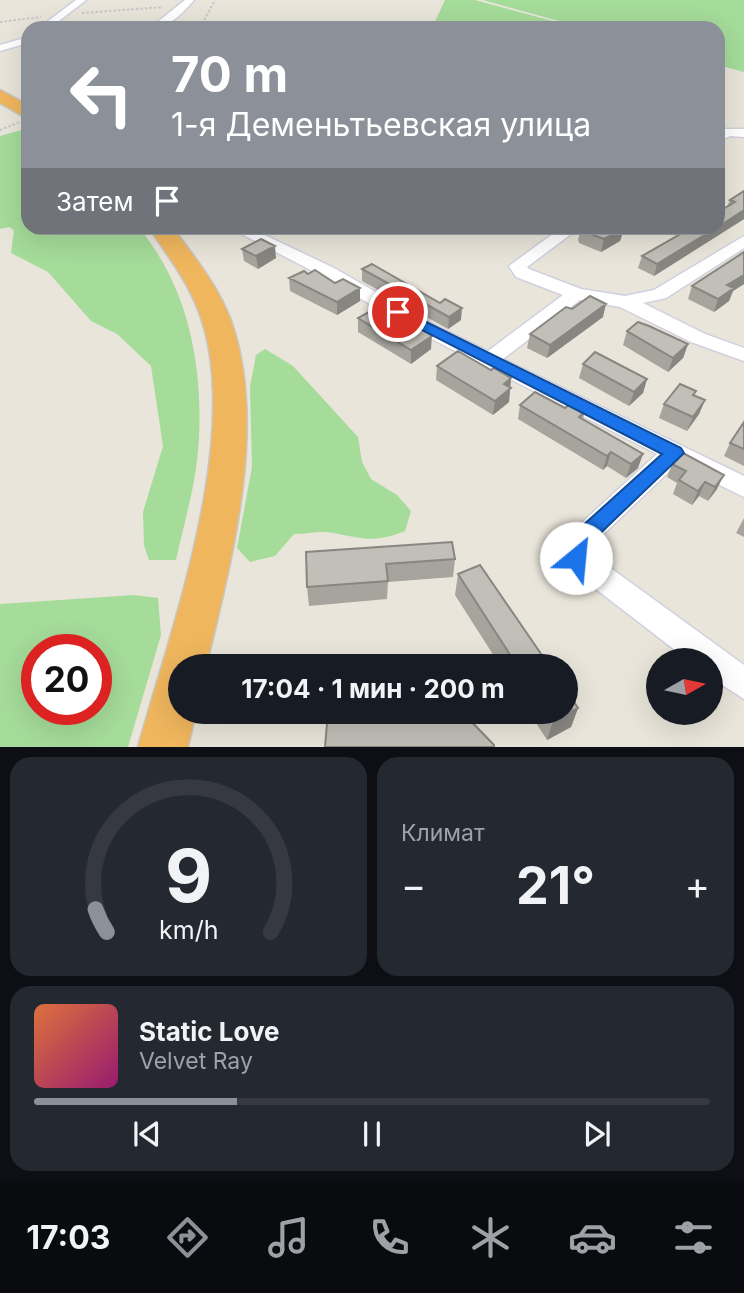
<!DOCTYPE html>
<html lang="ru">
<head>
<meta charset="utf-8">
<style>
	body { margin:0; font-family:Inter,sans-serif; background:#242831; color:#f1f3f6; height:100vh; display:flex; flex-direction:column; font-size:26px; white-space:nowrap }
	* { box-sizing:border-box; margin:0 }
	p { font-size:23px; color:#9ea1a6 }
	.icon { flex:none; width:38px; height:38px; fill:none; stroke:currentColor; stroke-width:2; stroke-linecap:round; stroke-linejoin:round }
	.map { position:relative; height:747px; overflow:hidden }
	.sheet { display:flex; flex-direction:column; gap:10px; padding:10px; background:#0d0f14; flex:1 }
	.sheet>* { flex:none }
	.hud { position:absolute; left:21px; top:21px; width:704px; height:214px; border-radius:21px; box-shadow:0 7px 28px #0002; background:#8c9099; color:#fff; overflow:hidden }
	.needle { width:46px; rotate:81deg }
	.fabs { position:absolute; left:646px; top:648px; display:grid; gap:14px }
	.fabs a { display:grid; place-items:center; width:77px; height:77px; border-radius:50%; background:#171b24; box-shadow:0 7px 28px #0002; font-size:35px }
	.speed { position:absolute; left:21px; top:634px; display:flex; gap:14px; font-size:35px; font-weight:700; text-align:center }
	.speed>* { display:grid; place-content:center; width:91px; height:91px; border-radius:50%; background:#171b24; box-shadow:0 7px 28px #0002; line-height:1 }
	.speed .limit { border:10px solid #d22; background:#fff; color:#111 }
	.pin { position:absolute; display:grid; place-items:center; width:60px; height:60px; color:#fff; margin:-30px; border:4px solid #fff; border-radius:50%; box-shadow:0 2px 7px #0007 }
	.me { position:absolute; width:77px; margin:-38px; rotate:28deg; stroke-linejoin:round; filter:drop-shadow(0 0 5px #0008) }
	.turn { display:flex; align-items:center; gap:24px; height:147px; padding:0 35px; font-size:32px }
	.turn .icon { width:91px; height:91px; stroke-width:2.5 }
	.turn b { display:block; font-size:49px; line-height:60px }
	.then { display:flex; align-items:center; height:66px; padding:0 35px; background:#0003; gap:14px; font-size:26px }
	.big { font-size:52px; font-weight:700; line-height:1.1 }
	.sheet .widget { flex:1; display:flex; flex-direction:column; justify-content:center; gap:10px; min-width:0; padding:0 24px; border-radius:21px; background:#242831 }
	.sheet .dial { align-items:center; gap:0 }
	.dial svg { height:182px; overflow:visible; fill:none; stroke:#363941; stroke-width:7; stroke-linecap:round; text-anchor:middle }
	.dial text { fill:#f1f3f6; stroke:none }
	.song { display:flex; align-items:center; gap:21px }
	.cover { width:84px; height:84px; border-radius:10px; background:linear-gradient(135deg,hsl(20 70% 55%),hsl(320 70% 35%)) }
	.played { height:7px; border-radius:4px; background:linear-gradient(90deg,#8c9099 30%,#363941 30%) }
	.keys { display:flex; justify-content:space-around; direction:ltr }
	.heat { display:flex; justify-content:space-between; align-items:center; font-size:38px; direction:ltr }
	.sheet .tiles { flex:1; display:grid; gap:10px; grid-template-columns:1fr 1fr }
	.widget:last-child { grid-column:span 2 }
	.trip { position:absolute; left:168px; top:654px; width:410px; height:70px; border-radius:35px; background:#171b24; box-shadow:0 7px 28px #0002; font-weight:700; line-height:70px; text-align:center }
	.tabs { display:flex; height:112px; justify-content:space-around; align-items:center; background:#090b0e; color:#9ea1a6 }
	.tabs .icon { width:49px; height:49px }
	.tabs .current { color:#8c9099 }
	.tabs b { font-size:32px; color:#f1f3f6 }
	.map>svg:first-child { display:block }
	.green { fill:#a5dc9a; fill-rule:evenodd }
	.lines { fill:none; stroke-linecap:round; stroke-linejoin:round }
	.minor-casing { stroke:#d0d0df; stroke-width:3 }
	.highway-casing { stroke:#c7c7c7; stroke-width:3 }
	.path { stroke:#c7c7c7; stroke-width:2; stroke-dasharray:2.5 2; stroke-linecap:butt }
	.minor { fill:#fff; fill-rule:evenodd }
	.highway { fill:#f0b65e; fill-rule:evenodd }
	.wall { fill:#a6a49d }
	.shaded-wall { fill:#878680 }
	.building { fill:#c1bfb7; stroke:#878680; stroke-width:2 }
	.route { fill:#1a73e8; stroke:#114b97; stroke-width:2 }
</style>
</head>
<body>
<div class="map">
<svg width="744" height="747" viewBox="0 0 744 747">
	<rect width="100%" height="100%" fill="#e9e5da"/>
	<!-- green -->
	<path class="green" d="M445 0H475L578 28H432Z
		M483 0H744V72L718 65V28H584Z
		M25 129 28 130V228H139C192 291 206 380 197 461 193 494 183 528 176 560H149L144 545 143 512 163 446 151 366 117 334 91 321 48 272 11 253 14 230 9 227 0 229V136Z
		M265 349 293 366 358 437 362 462 371 479 397 495 411 511 405 531C375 543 364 539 334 533 322 530 307 534 294 534L275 556 250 562 237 548 252 467 250 387 256 355Z
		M134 595 158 598 161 635 128 747H0V604ZM37 649H96V709H37Z"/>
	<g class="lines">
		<!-- minor casing -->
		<g class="minor-casing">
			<path id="minor" d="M76 0H86L50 28H39Z
				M185 0H194C182 14 169 28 150 28Z
				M28 37V43L0 51V45Z
				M722 129H744V137L730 136 718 142V132Z
				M230 228H250L334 268 428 322 488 351 563 295 516 277 509 266 561 228H579L527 267 529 269 581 289 625 296 654 290 744 236V248L666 298 643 303 705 334 744 348V361L691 342 620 307 580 300 503 359 744 476V497L677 464 590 547V553L744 665V699L710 677V660H688L566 566 562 558 568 535 657 454 414 330 322 276Z"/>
		</g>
		<!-- highway casing -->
		<g class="highway-casing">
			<path id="highway" d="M0 90 28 105V119L0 103Z
				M149 228H173C194 256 217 285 230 318 269 424 231 561 206 667H180V712H196L188 747H138C171 628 243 436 200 315 189 283 168 256 149 228Z"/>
		</g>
		<!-- path -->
		<path class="path" d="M82 13 163 7
			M0 22 41 17
			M200 28 215 0
			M0 130 20 122"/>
		<!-- minor -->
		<use href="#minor" class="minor"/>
		<!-- highway -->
		<use href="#highway" class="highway"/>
	</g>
	<!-- wall -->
	<path class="wall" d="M744 191V219L654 276 638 268 642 256 727 207 730 200Z
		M316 228H346L329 235Z
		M581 228 624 229 620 241 601 252 579 243 578 240Z
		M242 249 276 258 258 269 244 261Z
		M744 252V284L733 291 729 301 714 312 688 299 692 286Z
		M362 269 461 320 448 329 362 281Z
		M308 274 335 283 360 288V301L337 315 290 291 289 278Z
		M572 309 603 317 547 358 527 348 530 334Z
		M358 318 432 328 431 349 411 364 358 332Z
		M627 331 688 344 683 358 668 372 623 345Z
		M583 364 647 379 643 393 629 406 579 378Z
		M437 366 491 370 511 378 509 402 493 415 436 380Z
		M696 391 694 396 705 400 699 414 687 431 659 418 664 404Z
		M520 405 565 408 585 411 583 419 638 468 626 478 607 466 603 470 518 419Z
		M744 422V466L724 456 730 443Z
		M683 453 717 489 708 501 699 496 692 505 673 494 677 483 667 477 672 464Z
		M744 518V537L736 533Z
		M306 552 455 559 453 577 388 582 387 599 309 606 307 587Z
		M458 574 550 667H501L455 595Z
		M578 708 571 727 547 740 529 712H565Z"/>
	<!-- shaded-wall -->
	<path class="shaded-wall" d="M744 210V219L654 276 657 264Z
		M329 228H346L329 235Z
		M624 229 620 241 601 252 604 239Z
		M275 246 276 258 258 269 256 256Z
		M744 275V284L733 291 729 301 714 312 718 299 727 285Z
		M360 288V301L337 315V302Z
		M606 304 603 317 547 358 550 345Z
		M462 308 461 320 448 329 449 317Z
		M432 328 431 349 411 364V350L426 332Z
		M688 344 683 358 668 372 673 358Z
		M511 378 509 402 493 415 495 401 504 384Z
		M647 379 643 393 629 406 634 392Z
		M705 400 699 414 687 431 693 417Z
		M611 452 607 466 603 470 607 456Z
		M643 454 638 468 626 478 631 464Z
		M724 475 717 489 708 501 715 487Z
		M705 482 699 496 692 505 698 491Z
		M578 708 571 727 547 740 553 721Z"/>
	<!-- building -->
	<path class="building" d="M744 191V210L718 227V212L735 202 730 200Z
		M581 228H621L624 229 604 239 582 231Z
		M691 228H716L657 264 642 256Z
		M261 239 275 246 256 256 242 249Z
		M744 252V275L727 285 734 288 718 299 692 286Z
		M372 264 440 303 445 299 462 308 449 317 362 269Z
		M315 270 335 283 343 279 360 288 337 302 289 278 304 271 308 274Z
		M590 296 606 304 550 345 530 334 566 307 572 309Z
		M378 307 403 322 410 317 432 328 426 332 432 336 411 350 358 318Z
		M638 322 649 326 688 344 673 358 627 331Z
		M458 351 491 370 494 368 511 378 504 384 511 388 495 401 437 366Z
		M595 352 647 379 634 392 583 364Z
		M680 384 696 391 693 395 705 400 693 417 664 404Z
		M535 392 565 408 570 404 585 411 579 417 643 454 631 464 611 452 607 456 520 405Z
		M744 422V449L730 443Z
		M683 453 724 475 715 487 705 482 698 491 679 480 686 471 672 464Z
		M452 542 455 559 386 564 388 581 307 587 306 552Z
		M480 565 550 667H518L458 574Z
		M332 664 418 667H332Z
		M565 689 578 708 553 721 547 712H565Z
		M328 712H462L494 745V747H325Z"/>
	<!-- route -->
	<path class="route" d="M398 308 681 448 684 453 587 546 584 564 576 567 569 564 566 558 570 537 662 454 393 315V309Z"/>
</svg>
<div class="fabs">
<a><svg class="needle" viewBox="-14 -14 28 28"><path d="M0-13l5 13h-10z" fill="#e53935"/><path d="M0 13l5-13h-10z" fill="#9ea1a6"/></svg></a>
</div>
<div class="speed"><div class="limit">20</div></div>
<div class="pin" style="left:398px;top:312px;background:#d93025"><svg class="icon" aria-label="arrive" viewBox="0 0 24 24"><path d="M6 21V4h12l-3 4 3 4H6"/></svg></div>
<svg class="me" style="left:576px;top:558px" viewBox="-20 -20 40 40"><circle r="19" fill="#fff"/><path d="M0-13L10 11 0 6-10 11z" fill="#1a73e8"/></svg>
<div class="trip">17:04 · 1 мин · 200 m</div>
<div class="hud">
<div class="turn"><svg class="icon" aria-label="left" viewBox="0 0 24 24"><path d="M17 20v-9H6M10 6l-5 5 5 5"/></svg><div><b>70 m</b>1-я Деменьтьевская улица</div></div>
<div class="then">Затем<svg class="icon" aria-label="arrive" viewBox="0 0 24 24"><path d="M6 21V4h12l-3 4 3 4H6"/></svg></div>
</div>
</div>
<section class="sheet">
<div class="tiles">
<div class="widget dial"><svg viewBox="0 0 100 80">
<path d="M14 69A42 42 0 1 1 86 69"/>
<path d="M14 69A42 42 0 0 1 9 59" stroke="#8c9099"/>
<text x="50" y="56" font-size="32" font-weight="700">9</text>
<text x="50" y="72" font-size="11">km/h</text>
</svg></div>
<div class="widget"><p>Климат</p>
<div class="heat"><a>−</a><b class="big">21°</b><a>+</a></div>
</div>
<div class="widget">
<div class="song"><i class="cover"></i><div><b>Static Love</b><p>Velvet Ray</p></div></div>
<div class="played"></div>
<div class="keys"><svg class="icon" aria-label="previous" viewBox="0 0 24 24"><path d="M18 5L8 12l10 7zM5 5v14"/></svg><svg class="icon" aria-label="pause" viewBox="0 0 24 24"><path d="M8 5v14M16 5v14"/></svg><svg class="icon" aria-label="next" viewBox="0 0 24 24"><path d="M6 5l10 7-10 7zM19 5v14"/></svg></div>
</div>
</div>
</section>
<nav class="tabs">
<b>17:03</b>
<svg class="icon current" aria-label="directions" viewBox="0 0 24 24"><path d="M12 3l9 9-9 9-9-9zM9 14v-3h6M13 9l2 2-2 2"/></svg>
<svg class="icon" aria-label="music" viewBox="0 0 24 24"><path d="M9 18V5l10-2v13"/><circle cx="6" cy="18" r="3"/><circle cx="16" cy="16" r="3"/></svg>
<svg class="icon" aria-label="phone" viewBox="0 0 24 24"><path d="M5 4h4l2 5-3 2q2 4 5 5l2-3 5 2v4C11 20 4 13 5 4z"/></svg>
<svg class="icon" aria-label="climate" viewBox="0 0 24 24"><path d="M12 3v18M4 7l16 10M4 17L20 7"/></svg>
<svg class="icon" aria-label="car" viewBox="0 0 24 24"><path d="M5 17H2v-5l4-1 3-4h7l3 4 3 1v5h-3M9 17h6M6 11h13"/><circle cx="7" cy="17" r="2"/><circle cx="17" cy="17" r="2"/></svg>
<svg class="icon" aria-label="filters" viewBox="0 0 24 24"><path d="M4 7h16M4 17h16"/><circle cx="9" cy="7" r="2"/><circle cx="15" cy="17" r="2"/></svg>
</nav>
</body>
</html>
